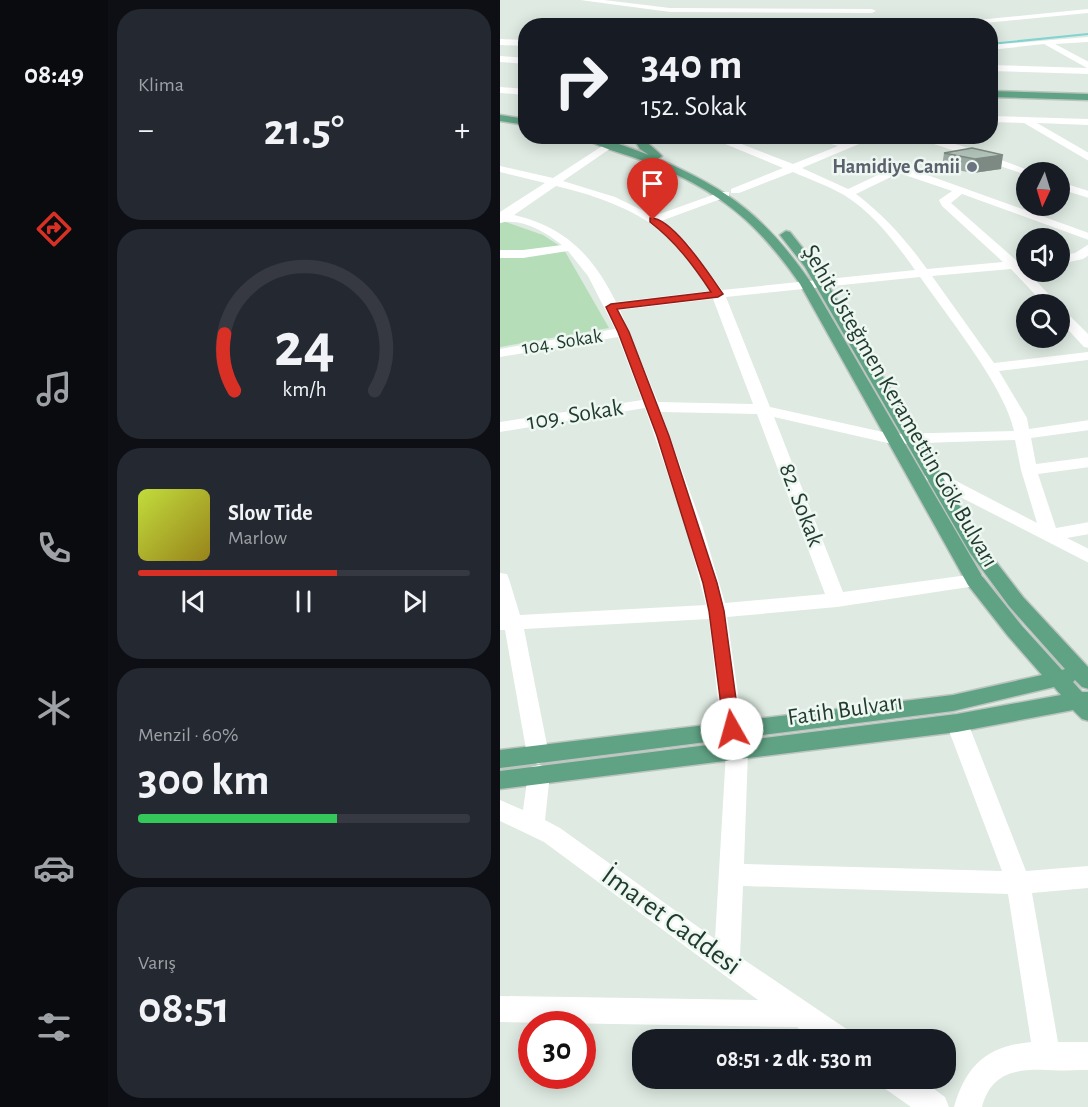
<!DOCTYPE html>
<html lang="tr">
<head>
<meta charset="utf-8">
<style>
	body { margin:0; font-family:"Alegreya Sans",sans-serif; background:#242831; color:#f1f3f6; height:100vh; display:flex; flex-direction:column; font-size:22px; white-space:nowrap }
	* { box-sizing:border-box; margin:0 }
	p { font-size:20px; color:#9ea1a6 }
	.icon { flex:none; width:33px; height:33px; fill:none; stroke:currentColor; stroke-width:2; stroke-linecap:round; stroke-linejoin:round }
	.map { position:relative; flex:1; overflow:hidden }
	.details { display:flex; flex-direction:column; gap:9px; padding:9px; background:#0d0f14; width:392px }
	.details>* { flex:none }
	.guide { position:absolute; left:18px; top:18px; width:480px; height:126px; border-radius:24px; box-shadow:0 3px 15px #0003; background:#171b24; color:#f1f3f6; overflow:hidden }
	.needle { width:39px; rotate:184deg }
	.tools { position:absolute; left:516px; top:162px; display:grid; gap:12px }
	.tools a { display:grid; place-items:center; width:54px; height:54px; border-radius:50%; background:#171b24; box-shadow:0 3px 15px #0003; font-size:30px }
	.speed { position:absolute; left:18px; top:1011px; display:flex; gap:12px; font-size:30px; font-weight:700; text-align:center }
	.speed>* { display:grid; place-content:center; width:78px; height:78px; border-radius:50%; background:#171b24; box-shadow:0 3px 15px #0003; line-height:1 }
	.speed .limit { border:9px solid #d22; background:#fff; color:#111 }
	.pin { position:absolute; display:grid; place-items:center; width:51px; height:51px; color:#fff; margin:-62px -26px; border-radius:50% 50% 50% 0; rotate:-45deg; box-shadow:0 0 6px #0007 }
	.pin .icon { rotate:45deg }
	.me { position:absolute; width:66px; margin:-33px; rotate:353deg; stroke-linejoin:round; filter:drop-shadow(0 0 4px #0008) }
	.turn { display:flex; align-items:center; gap:21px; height:126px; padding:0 24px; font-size:27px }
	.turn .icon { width:78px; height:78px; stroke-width:2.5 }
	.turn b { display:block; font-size:42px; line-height:51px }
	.big { font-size:45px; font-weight:700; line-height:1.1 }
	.details .tile { flex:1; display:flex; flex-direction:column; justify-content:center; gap:9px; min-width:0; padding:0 21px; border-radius:24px; background:#242831 }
	.details .dial { align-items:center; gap:0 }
	.dial svg { height:156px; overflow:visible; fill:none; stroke:#363941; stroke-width:7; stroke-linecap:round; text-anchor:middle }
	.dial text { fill:#f1f3f6; stroke:none }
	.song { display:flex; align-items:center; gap:18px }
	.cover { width:72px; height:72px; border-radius:9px; background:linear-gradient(135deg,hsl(70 70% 55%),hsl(50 70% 35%)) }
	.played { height:6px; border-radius:3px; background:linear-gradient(90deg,#d93025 60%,#363941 60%) }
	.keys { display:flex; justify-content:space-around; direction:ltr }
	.heat { display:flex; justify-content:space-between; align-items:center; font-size:33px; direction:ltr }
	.charge { height:9px; border-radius:4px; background:linear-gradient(90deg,#34c759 60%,#363941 0) }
	.trip { position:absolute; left:132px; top:1029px; width:324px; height:60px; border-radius:24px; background:#171b24; box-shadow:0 3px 15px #0003; font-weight:700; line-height:60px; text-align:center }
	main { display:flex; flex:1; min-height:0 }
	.tabs { display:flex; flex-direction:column; width:108px; justify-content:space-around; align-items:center; background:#090b0e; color:#9ea1a6 }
	.tabs .icon { width:42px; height:42px }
	.tabs .active { color:#d93025 }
	.tabs b { font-size:27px; color:#f1f3f6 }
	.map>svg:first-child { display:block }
	.green { fill:#b5ddb8 }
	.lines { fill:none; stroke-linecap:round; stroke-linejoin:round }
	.stream { stroke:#83d3d0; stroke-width:2 }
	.major-casing { stroke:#bcc4c0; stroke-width:3 }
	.minor { fill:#fff; fill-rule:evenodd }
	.major { fill:#60a284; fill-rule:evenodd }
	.wall { fill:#9aa9a1 }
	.shaded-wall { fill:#7d8a83 }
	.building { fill:#b3c5bb; stroke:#7d8a83; stroke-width:1.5 }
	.route { fill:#d93025; stroke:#8d1f18; stroke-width:1.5 }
	.worship-dot { fill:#6b7280; stroke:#eef7f1; stroke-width:2 }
	.labels { text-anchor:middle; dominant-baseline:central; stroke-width:5; stroke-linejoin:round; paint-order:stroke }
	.far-worship-label { font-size:20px; font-weight:bold; fill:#5b616d; stroke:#eef7f1; text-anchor:end }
	.far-street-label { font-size:20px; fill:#1f3b2e; stroke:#eef7f1 }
	.street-label { font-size:24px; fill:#1f3b2e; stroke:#eef7f1 }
	.near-street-label { font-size:28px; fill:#1f3b2e; stroke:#eef7f1 }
</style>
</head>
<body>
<main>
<nav class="tabs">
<b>08:49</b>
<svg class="icon active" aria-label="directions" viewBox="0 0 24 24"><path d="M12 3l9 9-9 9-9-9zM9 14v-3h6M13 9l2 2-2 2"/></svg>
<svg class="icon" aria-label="music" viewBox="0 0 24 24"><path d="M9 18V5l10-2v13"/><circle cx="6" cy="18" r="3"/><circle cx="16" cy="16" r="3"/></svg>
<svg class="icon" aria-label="phone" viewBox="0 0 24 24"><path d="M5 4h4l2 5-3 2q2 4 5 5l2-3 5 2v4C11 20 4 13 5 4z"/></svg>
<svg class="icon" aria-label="climate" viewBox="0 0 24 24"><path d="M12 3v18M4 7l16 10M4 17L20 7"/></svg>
<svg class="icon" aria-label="car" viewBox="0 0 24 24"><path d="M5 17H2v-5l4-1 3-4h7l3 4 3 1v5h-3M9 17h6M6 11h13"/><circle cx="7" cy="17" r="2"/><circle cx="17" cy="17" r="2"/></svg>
<svg class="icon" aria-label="filters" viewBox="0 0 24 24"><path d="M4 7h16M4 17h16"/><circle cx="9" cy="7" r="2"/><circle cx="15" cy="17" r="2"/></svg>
</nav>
<section class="details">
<div class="tile"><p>Klima</p>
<div class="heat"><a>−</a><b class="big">21.5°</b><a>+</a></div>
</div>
<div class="tile dial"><svg viewBox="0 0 100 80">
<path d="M14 69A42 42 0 1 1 86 69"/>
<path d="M14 69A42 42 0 0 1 9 40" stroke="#d93025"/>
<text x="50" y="56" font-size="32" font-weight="700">24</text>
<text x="50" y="72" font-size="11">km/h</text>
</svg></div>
<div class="tile">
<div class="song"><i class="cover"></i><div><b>Slow Tide</b><p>Marlow</p></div></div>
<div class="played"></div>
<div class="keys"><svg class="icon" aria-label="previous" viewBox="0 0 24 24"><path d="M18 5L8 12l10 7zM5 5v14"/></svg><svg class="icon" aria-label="pause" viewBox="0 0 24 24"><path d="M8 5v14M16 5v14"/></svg><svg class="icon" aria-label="next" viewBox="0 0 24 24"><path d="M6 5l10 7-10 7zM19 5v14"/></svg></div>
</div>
<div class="tile"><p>Menzil · 60%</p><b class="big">300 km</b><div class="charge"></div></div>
<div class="tile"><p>Varış</p><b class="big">08:51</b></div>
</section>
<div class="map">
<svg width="589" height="1107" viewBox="0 0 589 1107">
	<rect width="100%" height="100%" fill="#deeae2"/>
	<!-- green -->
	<path class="green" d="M0 220 43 235 63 248 109 328 0 347Z"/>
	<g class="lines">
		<!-- stream -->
		<path class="stream" d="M490 44 589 34"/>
		<!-- major casing -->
		<g class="major-casing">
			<path id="major" d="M490 91 589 94V100L490 97Z
				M0 115 26 119V125L0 121Z
				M81 136H97L149 155 140 149 132 136H142C148 145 156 149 162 156L158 159C231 190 267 219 312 284L482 576 522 626 562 670 565 669 509 606 470 553 305 267 280 235 286 231 290 232 317 266 483 545 523 597 589 668V689L582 687 575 680 573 682 582 692H589V721L582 719 573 710 457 732 0 789V771L457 714 561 695 554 687 453 711 0 768V750L453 695 542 675 508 636 468 585 300 284C257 222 219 190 149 163 129 155 98 148 81 136Z"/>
		</g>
		<!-- minor -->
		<path class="minor" d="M80 0H104L170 8 372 9 376 11 372 13 170 12Z
			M589 9V13L453 26H416Z
			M204 23 223 26H200Z
			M589 37V42L555 44 589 62V74L490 71V65L587 68 544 44 490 50V45Z
			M0 39 26 40V46L0 45Z
			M0 56 26 58V64L0 62Z
			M0 87 26 89V95L0 93Z
			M490 116 589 119V125L537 123 589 153V161L524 123 490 122Z
			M206 136H221L293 164 338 146 303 136H322L347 143 363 136H378L302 168 348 189 393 168 405 167 589 233V240L462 194 451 203 517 261 526 260V268H524L558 304H544L511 269 432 276 494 363 589 352V360L499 371 527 418 529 429 589 420V430L531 438 536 464 589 457V467L538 474 556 528 589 522V534L567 538 589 549V563L427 480 425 476 427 472H439L537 523 521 470 515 440 392 444 274 417 343 592 475 574 482 575 484 580 482 585 337 607 227 617 243 729 240 735 232 738 224 735 221 729 209 619 24 629 49 755 46 761 38 764 30 761 27 755 5 630H0V573L7 574 9 579 20 615 206 605 186 528 145 408 0 432V422L142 400 118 337 0 357V349L115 329 88 276 68 251 23 258H0V250H23L62 245C46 232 20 217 0 223V212L45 183 0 172V166L53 178 110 141 115 144 114 146 63 181 115 197 154 216 221 192H229V196L161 221 188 244 222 290 415 270C396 243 373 213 344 195 328 186 309 179 293 172L239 193H231V189L283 168ZM399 173 452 191 439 200 442 206 503 262 427 269C406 240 384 215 356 194ZM56 186C98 196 142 211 173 242 187 257 198 275 210 291L116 302C93 256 66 227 14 215ZM420 277C446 314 506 389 514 431L392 434 270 407 226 297ZM213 299 253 404 158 402 120 310ZM161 412 257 414 325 594 225 603 203 528Z
			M410 136H428L472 149 533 172 524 174Z
			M560 182 589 191V198L560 189Z
			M589 244V255L583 259 560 264V256L575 253Z
			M560 310 565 311 589 335V348L584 347 560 321Z
			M457 714 464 717 468 723 526 871 589 866V888L532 893 558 1042H589V1070C574 1070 559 1071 546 1070 515 1069 491 1073 482 1107H454C466 1065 487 1046 531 1042L508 894 243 886 240 957 348 1030 351 1040H314L297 1027 0 1022V996L258 1000 44 842 0 821V800L23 810 28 774 31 767 39 765 47 767 50 774 45 820 60 828 215 939 226 752 229 746 237 743 245 746 248 752 244 864 502 871 446 723 450 717Z
			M380 1078H419L445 1097 449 1107H411L384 1088Z"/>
		<!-- major -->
		<use href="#major" class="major"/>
	</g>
	<!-- wall -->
	<path class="wall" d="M472 148 501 169 473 173 442 167 444 153Z"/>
	<!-- shaded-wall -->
	<path class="shaded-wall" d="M503 155 501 169 473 173 475 159Z"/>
	<!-- building -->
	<path class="building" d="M472 148 503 155 475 159 444 153Z"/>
	<!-- route -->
	<path class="route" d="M150 218C172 216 211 277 223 294L218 297 117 309 129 332 169 436 217 583 224 611 240 729 238 734 232 736 226 734 224 729 209 611 203 583 157 436 118 332 106 307 111 304 211 292C193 265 176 242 150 222Z"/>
	<!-- markers -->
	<circle class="worship-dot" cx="472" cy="167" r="6"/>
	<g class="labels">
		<!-- far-worship labels -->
		<g class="far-worship-label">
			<text x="460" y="167">Hamidiye Camii</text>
		</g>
		<!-- far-street labels -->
		<g class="far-street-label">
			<text transform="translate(62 342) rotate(-9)">104. Sokak</text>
		</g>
		<!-- street labels -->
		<g class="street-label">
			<text transform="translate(400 406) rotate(60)">Şehit Üsteğmen Keramettin Gök Bulvarı</text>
			<text transform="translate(75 415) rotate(-9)">109. Sokak</text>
			<text transform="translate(301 505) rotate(69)">82. Sokak</text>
			<text transform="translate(345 710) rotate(-8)">Fatih Bulvarı</text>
		</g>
		<!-- near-street labels -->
		<g class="near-street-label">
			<text transform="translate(171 921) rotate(36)">İmaret Caddesi</text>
		</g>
	</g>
</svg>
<div class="tools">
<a><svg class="needle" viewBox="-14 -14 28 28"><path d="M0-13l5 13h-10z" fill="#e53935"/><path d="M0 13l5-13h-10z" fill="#9ea1a6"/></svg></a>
<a><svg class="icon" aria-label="sound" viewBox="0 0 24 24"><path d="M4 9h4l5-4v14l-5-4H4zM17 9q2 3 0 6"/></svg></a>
<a><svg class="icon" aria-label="search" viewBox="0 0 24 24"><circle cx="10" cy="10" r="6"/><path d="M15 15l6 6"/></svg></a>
</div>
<div class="speed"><div class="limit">30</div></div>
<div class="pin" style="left:153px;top:220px;background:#d93025"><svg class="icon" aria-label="arrive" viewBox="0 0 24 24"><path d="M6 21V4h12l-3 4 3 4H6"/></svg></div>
<svg class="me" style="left:232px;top:729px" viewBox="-20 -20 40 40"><circle r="19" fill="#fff"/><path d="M0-13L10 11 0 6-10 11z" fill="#d93025"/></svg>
<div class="trip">08:51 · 2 dk · 530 m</div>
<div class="guide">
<div class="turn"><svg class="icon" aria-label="right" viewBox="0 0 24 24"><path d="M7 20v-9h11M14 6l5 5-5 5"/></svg><div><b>340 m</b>152. Sokak</div></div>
</div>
</div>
</main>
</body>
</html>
